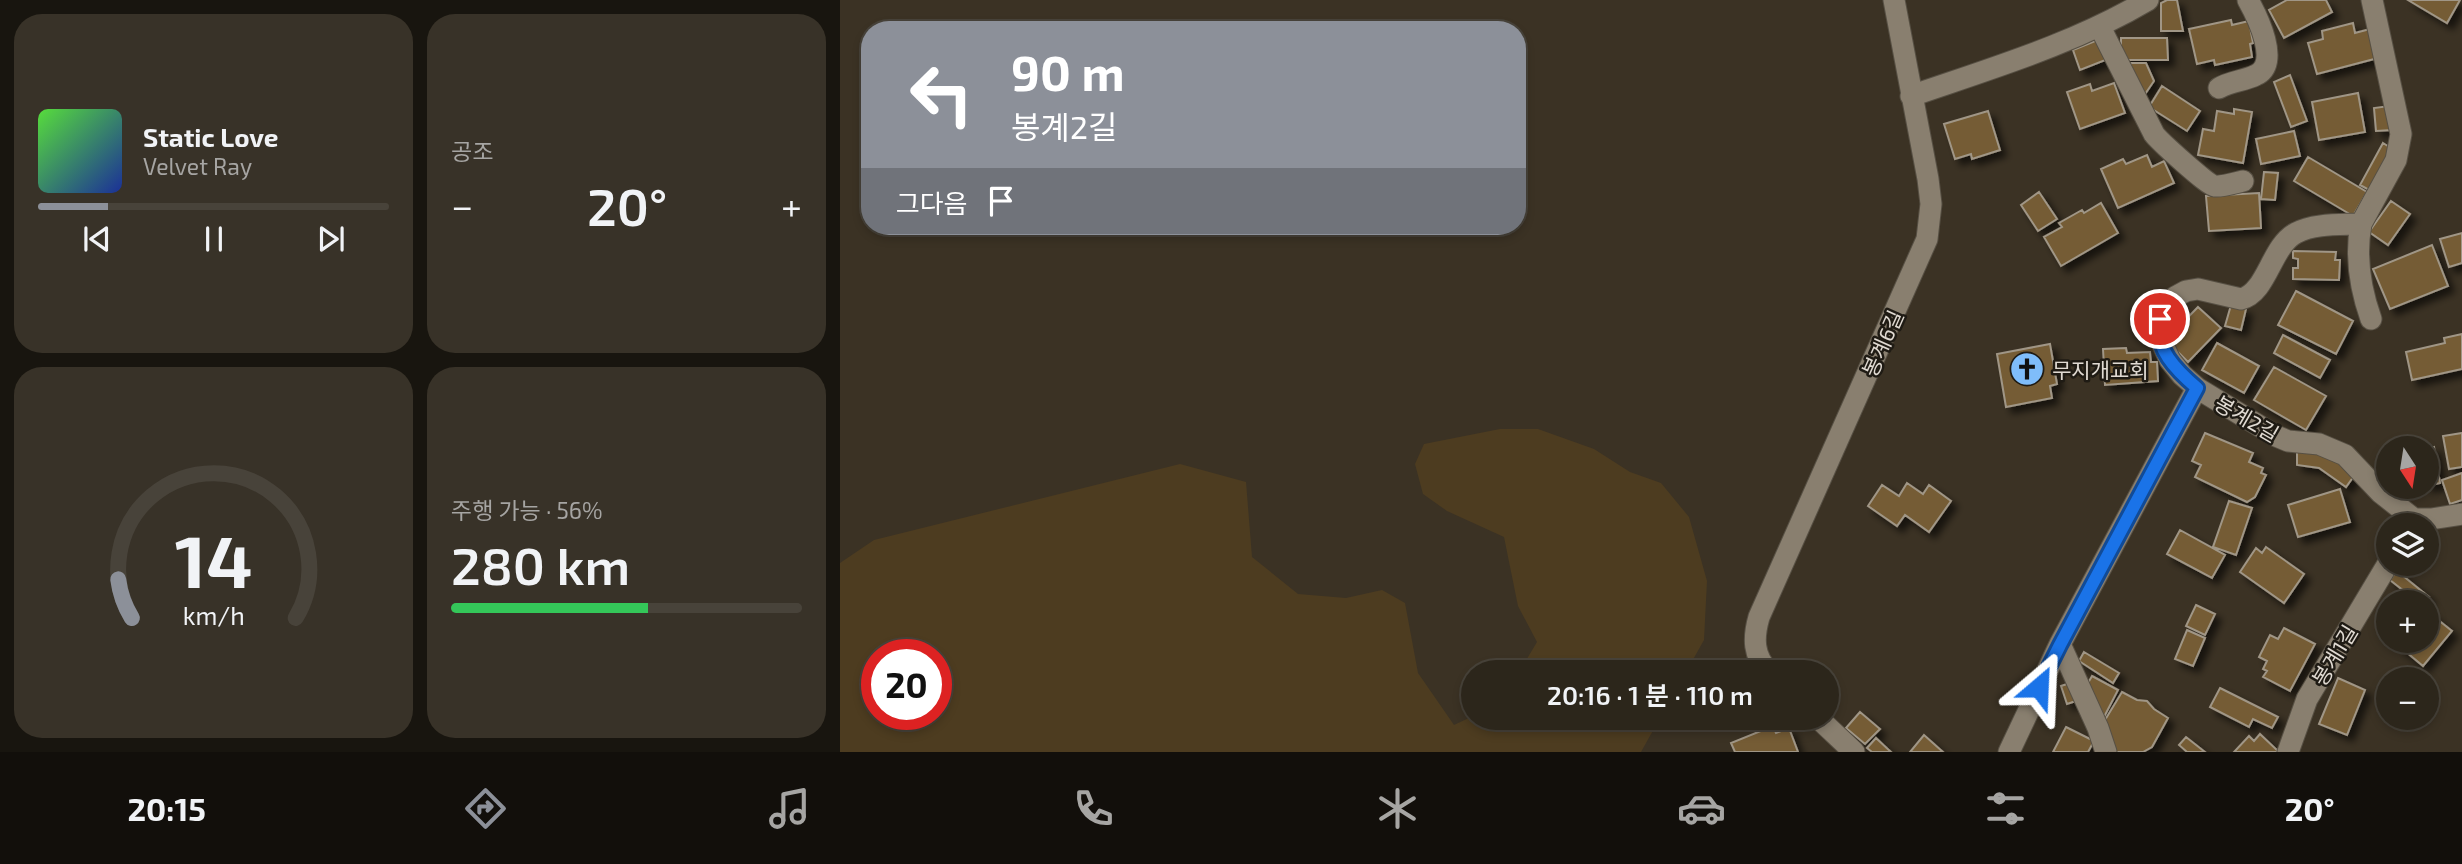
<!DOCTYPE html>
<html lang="ko">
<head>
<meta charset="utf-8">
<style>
	body { margin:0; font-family:"Exo 2","Noto Sans KR",sans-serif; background:#383228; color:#f1f3f6; height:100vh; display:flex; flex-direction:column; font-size:26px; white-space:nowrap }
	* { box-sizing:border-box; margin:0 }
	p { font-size:23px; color:#a6a5a3 }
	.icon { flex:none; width:38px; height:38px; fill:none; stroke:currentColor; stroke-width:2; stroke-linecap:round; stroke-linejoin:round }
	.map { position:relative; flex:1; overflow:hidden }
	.drawer { display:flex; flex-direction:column; gap:14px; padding:14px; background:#18150f; width:840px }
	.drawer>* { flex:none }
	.banner { position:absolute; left:21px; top:21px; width:665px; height:214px; border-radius:28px; box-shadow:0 4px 10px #0003,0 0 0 2px #48433a; background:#8c9099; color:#fff; overflow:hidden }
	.needle { width:46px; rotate:168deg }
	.buttons { position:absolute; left:1536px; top:436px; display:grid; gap:14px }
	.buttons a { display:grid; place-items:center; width:63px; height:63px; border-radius:50%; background:#2c261b; box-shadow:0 4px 10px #0003,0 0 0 2px #48433a; font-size:35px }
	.speed { position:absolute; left:21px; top:639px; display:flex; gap:14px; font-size:35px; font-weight:700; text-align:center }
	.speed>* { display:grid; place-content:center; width:91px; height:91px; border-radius:50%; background:#2c261b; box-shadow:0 4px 10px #0003,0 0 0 2px #48433a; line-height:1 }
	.speed .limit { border:10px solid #d22; background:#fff; color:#111 }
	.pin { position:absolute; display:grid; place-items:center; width:60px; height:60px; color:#fff; margin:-30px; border:4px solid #fff; border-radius:50%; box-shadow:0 2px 7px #0007 }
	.me { position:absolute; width:77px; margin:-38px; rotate:26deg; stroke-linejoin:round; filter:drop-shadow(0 0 5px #0008) }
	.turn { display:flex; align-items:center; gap:24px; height:147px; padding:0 35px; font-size:32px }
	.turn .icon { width:91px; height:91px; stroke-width:2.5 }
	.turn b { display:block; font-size:49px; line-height:60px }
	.then { display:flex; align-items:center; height:66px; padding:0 35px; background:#0003; gap:14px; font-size:26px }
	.big { font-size:52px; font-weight:600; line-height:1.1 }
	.drawer .widget { flex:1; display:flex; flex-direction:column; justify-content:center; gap:10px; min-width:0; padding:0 24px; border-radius:28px; background:#383228 }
	.drawer .dial { align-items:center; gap:0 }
	.dial svg { height:182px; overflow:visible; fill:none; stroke:#48433a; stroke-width:7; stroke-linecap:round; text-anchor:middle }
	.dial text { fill:#f1f3f6; stroke:none }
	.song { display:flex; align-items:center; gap:21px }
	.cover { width:84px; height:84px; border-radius:10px; background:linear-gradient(135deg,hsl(110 70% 55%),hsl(230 70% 35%)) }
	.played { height:7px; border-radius:4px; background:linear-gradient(90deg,#8c9099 20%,#48433a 20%) }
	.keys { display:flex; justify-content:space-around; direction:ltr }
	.heat { display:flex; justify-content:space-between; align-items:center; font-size:38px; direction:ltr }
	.charge { height:10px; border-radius:5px; background:linear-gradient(90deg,#34c759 56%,#48433a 0) }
	.drawer .tiles { flex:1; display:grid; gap:14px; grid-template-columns:repeat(2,1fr) }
	.trip { position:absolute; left:621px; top:660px; width:378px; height:70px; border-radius:35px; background:#2c261b; box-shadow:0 4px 10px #0003,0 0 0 2px #48433a; font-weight:600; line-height:70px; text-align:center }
	.menu { display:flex; height:112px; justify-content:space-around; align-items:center; background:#120f0b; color:#a6a5a3 }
	.menu .icon { width:49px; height:49px }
	.menu .active { color:#8c9099 }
	.menu b { font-size:32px; color:#f1f3f6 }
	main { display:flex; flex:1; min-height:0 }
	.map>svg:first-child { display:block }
	.green { fill:#4d3c20; fill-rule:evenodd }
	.building { fill:#745c34; stroke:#a09686; stroke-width:2; filter:url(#shadow) }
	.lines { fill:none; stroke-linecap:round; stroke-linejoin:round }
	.minor-casing { stroke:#575044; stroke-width:23 }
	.minor { stroke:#897f6f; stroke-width:21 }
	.route-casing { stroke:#114b97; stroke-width:18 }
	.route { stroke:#1a73e8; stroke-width:12 }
	.labels { text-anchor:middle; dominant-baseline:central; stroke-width:5; stroke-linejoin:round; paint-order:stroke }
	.street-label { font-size:21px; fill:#e0dad2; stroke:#1f1b14 }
	.poi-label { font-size:21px; fill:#e0dad2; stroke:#1f1b14; text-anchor:start }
</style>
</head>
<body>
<main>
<section class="drawer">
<div class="tiles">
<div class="widget">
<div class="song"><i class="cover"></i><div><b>Static Love</b><p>Velvet Ray</p></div></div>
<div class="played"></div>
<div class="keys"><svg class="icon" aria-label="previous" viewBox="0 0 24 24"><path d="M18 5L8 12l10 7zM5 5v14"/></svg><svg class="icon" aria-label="pause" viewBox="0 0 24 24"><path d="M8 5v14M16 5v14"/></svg><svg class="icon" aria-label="next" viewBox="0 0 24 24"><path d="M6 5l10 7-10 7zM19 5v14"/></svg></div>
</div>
<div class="widget"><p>공조</p>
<div class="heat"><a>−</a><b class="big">20°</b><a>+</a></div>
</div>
<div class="widget dial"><svg viewBox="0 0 100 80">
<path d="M14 69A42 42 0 1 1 86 69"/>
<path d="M14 69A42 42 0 0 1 8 52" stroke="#8c9099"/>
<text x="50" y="56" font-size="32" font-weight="700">14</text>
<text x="50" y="72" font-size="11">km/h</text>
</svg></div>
<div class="widget"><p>주행 가능 · 56%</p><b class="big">280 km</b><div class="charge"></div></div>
</div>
</section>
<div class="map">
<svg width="1622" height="752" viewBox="0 0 1622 752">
	<defs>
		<filter id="shadow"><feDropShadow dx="6" dy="6" stdDeviation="3.5" flood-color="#0009"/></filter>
	</defs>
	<rect width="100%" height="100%" fill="#3b3224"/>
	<!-- green -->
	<path class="green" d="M660 429H698L754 449 790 472 821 483 849 517 867 581 864 640 846 672H679L697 642 678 606 664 537 607 511 583 494 575 464 584 444Z
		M340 464 406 482 412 557 458 594 506 598 542 590 565 603 578 673 614 725 633 716 634 718H820L801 752H0V563L34 540ZM37 654H96V714H37Z"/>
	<!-- building -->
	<path class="building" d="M1327 0H1337L1343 31H1321V3Z
		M1447 0H1486L1492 12 1444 38 1429 10Z
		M1568 0H1620L1607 23Z
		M1391 20 1392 25 1409 21 1413 43 1410 44 1412 57 1375 65 1374 60 1357 64 1349 29Z
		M1513 23 1515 33 1530 29 1538 58 1477 74 1468 43 1483 39 1482 31Z
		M1281 38H1327L1328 60H1281Z
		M1260 39 1268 59 1240 70 1233 50Z
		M1290 63H1306L1314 81 1303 97Z
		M1450 75 1467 121 1451 127 1434 82Z
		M1274 83 1285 113 1240 129 1227 92 1250 84 1252 91Z
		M1322 86 1360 111 1347 131 1309 107Z
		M1518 93 1525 132 1479 140 1472 102Z
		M1549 106 1552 130 1536 131 1534 108Z
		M1394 109 1412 112 1403 163 1358 155 1363 129 1374 131 1377 111 1394 114Z
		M1148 111 1160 150 1132 159 1131 154 1115 159 1104 124Z
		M1454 131 1460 156 1421 164 1416 139Z
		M1543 143 1554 150 1531 191 1520 185Z
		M1307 155 1312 167 1324 161 1334 183 1278 208 1261 169 1283 159 1286 164Z
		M1468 157 1527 192 1513 216 1454 181Z
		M1424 172 1438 173 1435 200 1421 199Z
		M1199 192 1217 219 1198 231 1181 205Z
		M1419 193 1421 228 1369 231 1366 196Z
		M1551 201 1570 214 1548 245 1529 232Z
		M1261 203 1278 233 1221 266 1204 237 1222 227 1219 223 1242 210 1244 213Z
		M1622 233V263L1609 267 1600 239Z
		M1592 245 1608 286 1550 309 1533 269Z
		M1453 251 1496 252 1495 260H1500L1499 280 1453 279V268H1458V259L1453 258Z
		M1456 291 1513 321 1496 354 1438 325Z
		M1391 305 1406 309 1401 330 1385 326Z
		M1358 307 1381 328 1348 362 1326 340Z
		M1622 334V369L1572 380 1566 352 1605 343 1604 338Z
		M1443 335 1490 360 1480 378 1434 353Z
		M1377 343 1419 366 1404 393 1362 370Z
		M1210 344 1217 384 1210 386 1212 398 1166 407 1157 354Z
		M1286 348 1287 353 1310 352 1311 362H1317L1318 381 1265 385 1263 349Z
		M1434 367 1486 396 1466 430 1414 400Z
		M1365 433 1413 453 1409 462 1423 468 1421 473 1426 475 1415 497 1407 502 1355 477 1361 465 1352 461Z
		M1622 433V467L1609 469 1603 436Z
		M1594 447 1600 483 1587 486V449Z
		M1457 449 1489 455 1514 476 1506 487 1479 468 1457 465Z
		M1622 473V500L1610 504 1602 480Z
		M1067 483 1083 494 1089 485 1111 501 1089 532 1065 515 1057 526 1028 506 1042 485 1059 496Z
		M1500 489 1510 522 1458 537 1448 505Z
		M1389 501 1412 508 1396 555 1373 547Z
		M1340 530 1385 555 1372 578 1327 554Z
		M1426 547 1464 574 1444 603 1400 572 1416 548 1422 553Z
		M1557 571 1589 597 1585 602H1578L1550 580Z
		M1356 605 1375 614 1365 635 1346 626Z
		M1587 611 1612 631 1583 666 1559 646 1563 640H1587Z
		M1444 628 1475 644 1450 691 1423 677 1427 671 1423 669 1427 661 1419 657 1430 635 1438 639Z
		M1347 630 1365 638 1353 666 1335 659Z
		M1244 652 1279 673 1273 683 1239 661Z
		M1252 676 1278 690 1264 717 1248 683Z
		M1498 678 1525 690 1507 735 1479 724Z
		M1230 683 1236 701 1227 704 1221 686Z
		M1380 688 1438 717 1432 728 1413 719 1409 727 1370 707Z
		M1282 692 1297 700 1307 701 1314 709 1328 718 1312 747 1303 752H1276L1265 720Z
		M1020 712 1040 729 1025 744 1006 728Z
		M933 726 936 733 949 728 958 752H895L891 743Z
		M1226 727 1254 741 1248 752H1213Z
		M1420 734 1439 752H1394L1409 736 1414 741Z
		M1084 735 1103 752H1070Z
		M1346 737 1365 752H1347L1339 745Z
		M1036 738 1051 752H1032L1027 748Z"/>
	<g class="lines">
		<!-- minor casing -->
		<g class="minor-casing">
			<path id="minor" d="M1532 0 1561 134 1556 160 1521 224C1501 225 1474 223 1456 233 1431 246 1427 293 1401 299L1358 289 1346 291 1335 297 1320 319 1319 336 1330 360 1342 375 1357 388 1436 436 1448 441 1479 444 1505 455 1541 493 1574 519H1591L1622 514
				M1260 27 1314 134C1319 141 1369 186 1374 186 1383 187 1394 183 1403 181
				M1379 88C1391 81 1404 81 1416 75 1441 64 1417 16 1408 0
				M1071 96C1152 68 1234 44 1308 0
				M1521 224C1515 257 1520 288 1531 319
				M1220 644 1258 728 1266 752
				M929 672C913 656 913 638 919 617L1087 239 1091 204 1088 179 1054 0
				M978 718 1014 752
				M1169 752 1220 644 1357 388
				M1448 752 1467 699 1549 562"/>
		</g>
		<!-- minor -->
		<use href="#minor" class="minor"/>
	</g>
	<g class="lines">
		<!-- route casing -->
		<g class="route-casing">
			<path id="route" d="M1199 687 1220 645 1357 388C1337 371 1313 348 1320 319"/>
		</g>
		<!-- route -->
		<use href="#route" class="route"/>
	</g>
	<!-- icons -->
	<defs>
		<g id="church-disc" transform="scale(1.75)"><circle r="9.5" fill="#7fbdfa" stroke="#1f1b14"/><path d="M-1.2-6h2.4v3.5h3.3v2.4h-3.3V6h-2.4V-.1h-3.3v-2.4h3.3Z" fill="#111"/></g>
	</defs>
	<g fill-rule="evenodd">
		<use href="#church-disc" x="1187" y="369"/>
	</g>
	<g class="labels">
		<!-- street labels -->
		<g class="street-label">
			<text transform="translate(1042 343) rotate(-66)">봉계6길</text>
			<text transform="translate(1407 418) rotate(30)">봉계2길</text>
			<text transform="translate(1494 655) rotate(-59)">봉계1길</text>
		</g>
		<!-- poi labels -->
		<g class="poi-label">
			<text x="1212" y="369">무지개교회</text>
		</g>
	</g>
</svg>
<div class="buttons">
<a><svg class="needle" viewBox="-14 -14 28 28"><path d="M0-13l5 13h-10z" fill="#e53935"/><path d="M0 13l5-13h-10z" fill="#a6a5a3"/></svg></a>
<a><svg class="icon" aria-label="layers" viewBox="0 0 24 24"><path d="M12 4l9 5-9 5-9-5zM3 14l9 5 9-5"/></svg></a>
<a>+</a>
<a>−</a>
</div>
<div class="speed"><div class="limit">20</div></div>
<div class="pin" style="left:1320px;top:319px;background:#d93025"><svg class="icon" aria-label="arrive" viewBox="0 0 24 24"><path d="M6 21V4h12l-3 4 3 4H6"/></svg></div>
<svg class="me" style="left:1199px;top:687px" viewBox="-20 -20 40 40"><path d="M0-17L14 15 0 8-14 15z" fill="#1a73e8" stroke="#fff" stroke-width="4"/></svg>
<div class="trip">20:16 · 1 분 · 110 m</div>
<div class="banner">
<div class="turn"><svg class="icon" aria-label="left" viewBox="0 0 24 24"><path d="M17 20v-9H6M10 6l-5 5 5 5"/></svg><div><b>90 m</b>봉계2길</div></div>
<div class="then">그다음<svg class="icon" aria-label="arrive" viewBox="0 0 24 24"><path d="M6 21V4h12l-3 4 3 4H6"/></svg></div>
</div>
</div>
</main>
<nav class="menu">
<b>20:15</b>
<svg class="icon active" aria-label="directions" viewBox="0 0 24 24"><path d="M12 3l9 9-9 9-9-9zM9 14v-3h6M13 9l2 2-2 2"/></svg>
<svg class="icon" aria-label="music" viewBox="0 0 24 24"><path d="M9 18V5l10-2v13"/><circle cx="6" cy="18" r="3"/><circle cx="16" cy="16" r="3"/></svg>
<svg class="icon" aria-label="phone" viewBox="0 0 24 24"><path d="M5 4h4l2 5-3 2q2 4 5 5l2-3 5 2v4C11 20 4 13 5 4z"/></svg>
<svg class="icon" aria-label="climate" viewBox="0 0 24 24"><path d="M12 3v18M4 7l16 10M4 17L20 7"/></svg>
<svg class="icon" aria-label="car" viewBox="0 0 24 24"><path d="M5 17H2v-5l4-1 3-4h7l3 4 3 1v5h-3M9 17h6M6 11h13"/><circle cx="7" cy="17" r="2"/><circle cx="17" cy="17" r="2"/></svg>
<svg class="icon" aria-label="filters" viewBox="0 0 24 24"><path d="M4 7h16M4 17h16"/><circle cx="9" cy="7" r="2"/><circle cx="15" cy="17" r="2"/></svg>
<b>20°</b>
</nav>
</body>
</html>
